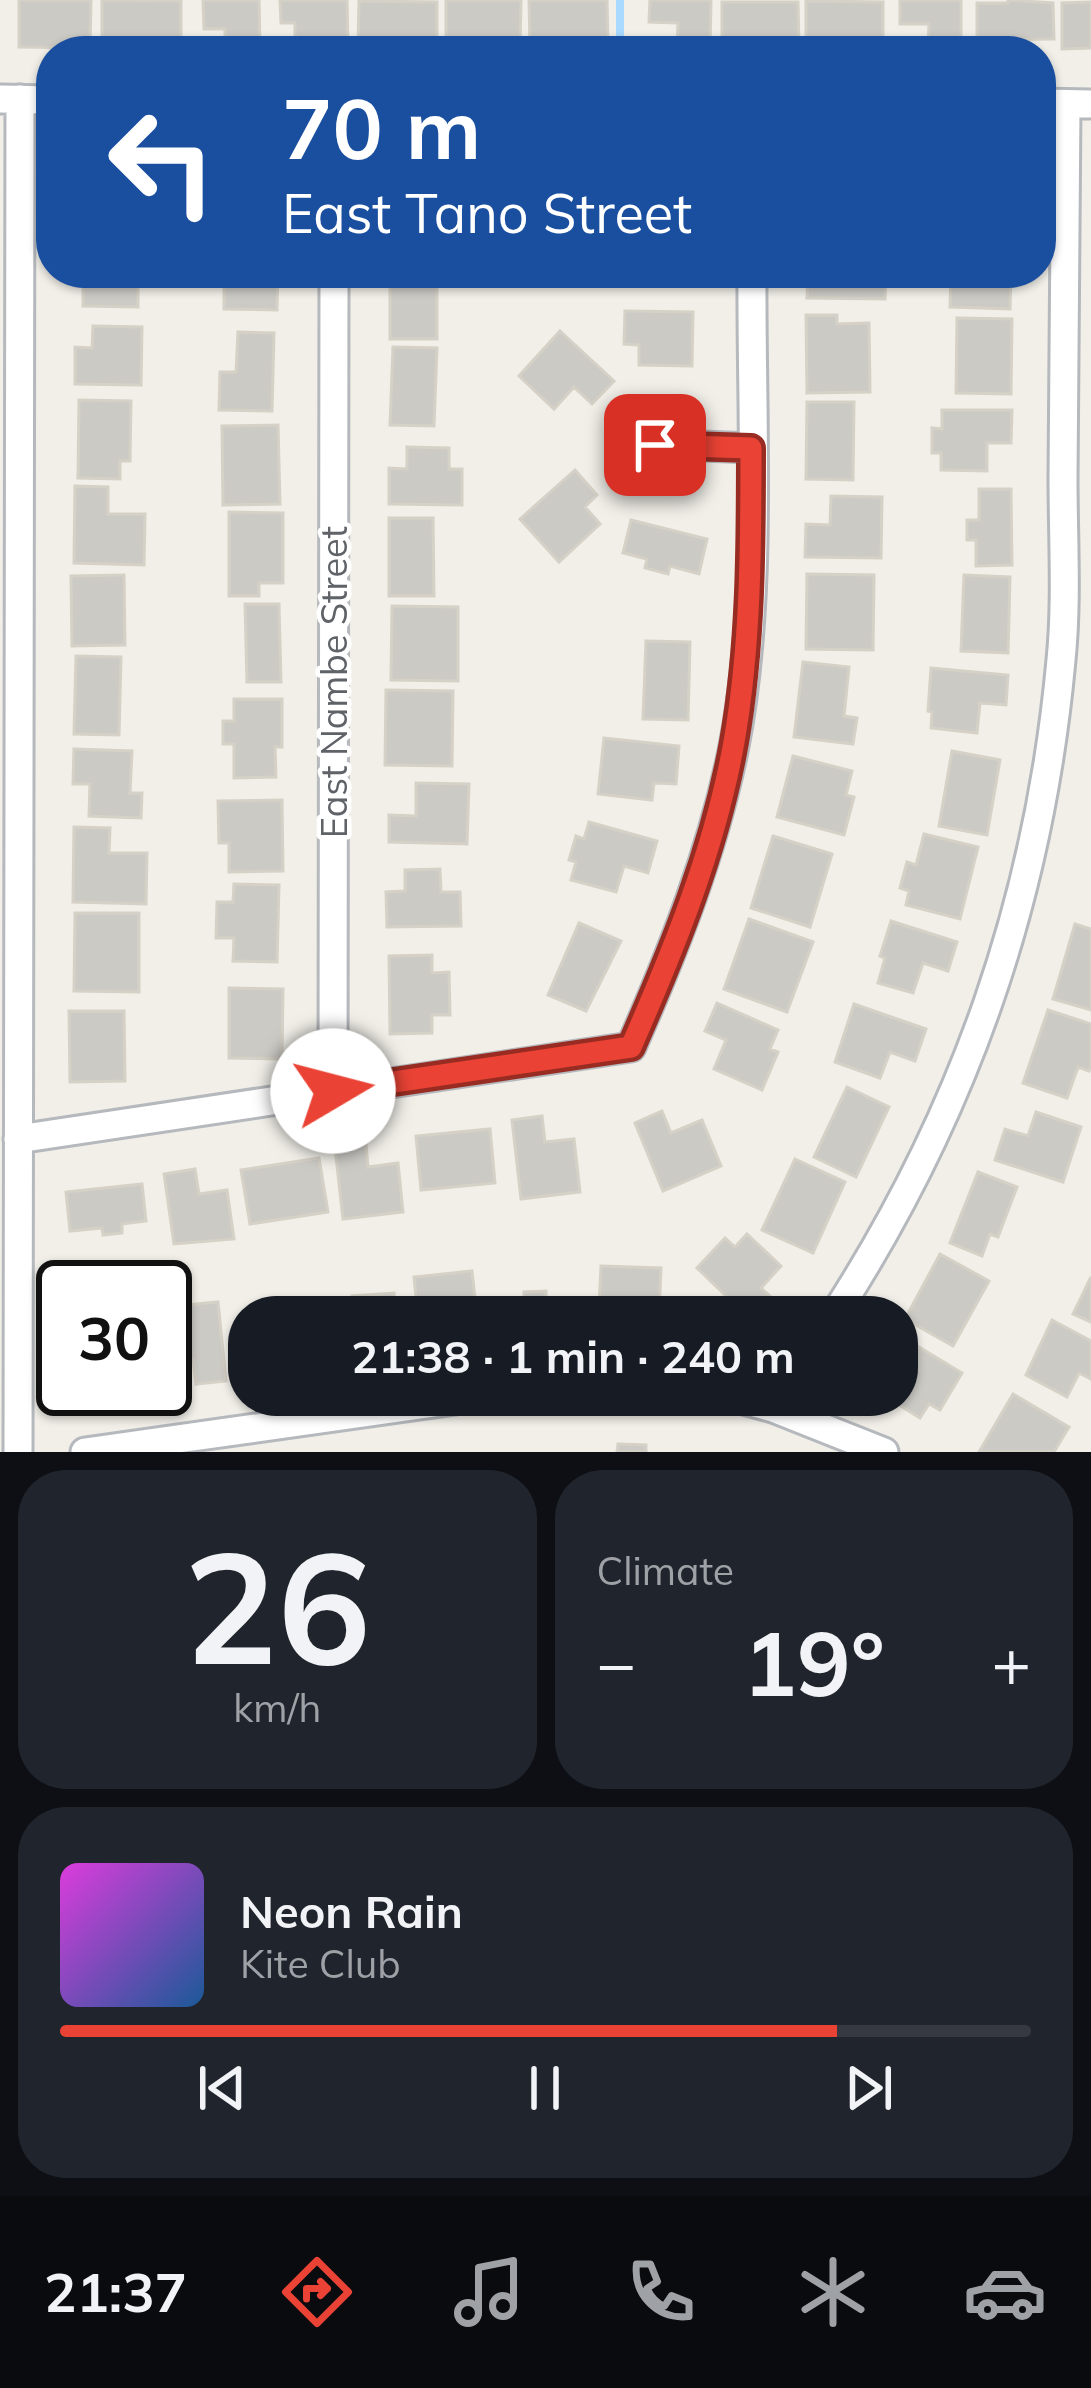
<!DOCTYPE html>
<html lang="en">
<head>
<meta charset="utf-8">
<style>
	body { margin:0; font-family:Mulish,sans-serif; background:#20242c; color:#f1f3f6; height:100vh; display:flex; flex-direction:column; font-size:45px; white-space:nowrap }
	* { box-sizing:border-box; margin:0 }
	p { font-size:39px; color:#9ea1a6 }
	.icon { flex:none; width:66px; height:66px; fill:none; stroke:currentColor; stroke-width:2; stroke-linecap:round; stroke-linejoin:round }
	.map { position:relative; height:1452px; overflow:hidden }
	.sheet { display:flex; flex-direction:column; gap:18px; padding:18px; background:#0d0f14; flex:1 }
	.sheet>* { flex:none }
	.hud { position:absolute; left:36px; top:36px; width:1020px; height:252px; border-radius:48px; box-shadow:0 3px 9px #0004; background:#1a4fa0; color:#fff; overflow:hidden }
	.speed { position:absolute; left:36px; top:1260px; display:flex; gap:24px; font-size:60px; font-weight:700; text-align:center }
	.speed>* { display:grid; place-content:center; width:156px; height:156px; border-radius:50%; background:#171b24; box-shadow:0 3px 9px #0004; line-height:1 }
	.speed .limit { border:6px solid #111; border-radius:18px; background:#fff; color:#111 }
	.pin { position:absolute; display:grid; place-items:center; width:102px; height:102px; color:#fff; margin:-51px; border-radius:24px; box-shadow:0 6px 18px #0006 }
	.me { position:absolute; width:132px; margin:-66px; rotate:82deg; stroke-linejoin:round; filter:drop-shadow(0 0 9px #0008) }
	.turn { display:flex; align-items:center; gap:42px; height:252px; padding:0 48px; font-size:54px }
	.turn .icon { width:156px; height:156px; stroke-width:2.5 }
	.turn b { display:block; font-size:84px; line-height:102px }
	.big { font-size:90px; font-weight:700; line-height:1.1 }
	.sheet .widget { flex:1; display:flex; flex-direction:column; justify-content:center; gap:18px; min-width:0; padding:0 42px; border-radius:48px; background:#20242c }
	.sheet .dial { align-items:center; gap:0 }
	.dial b { font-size:156px; line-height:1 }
	.song { display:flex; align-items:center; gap:36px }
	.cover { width:144px; height:144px; border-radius:18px; background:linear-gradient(135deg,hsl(300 70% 55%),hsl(210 70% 35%)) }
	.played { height:12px; border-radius:6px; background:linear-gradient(90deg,#ea4335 80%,#363941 80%) }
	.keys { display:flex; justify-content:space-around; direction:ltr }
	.heat { display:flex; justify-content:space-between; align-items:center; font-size:66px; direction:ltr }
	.sheet .tiles { flex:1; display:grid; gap:18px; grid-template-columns:1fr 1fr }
	.widget:last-child { grid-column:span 2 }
	.trip { position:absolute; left:228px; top:1296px; width:690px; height:120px; border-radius:48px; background:#171b24; box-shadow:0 3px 9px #0004; font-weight:700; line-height:120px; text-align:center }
	.tab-bar { display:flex; height:192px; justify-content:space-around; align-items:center; background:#090b0e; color:#9ea1a6 }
	.tab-bar .icon { width:84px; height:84px }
	.tab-bar .on { color:#ea4335 }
	.tab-bar b { font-size:54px; color:#f1f3f6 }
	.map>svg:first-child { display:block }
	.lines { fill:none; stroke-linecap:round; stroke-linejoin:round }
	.stream { stroke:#aadaff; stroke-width:8 }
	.building { fill:#cccac5; stroke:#d6d1c6; stroke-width:3 }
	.street-casing { stroke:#b5b8bc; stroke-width:33 }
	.street { stroke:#fff; stroke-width:27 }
	.route-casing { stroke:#982c22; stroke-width:30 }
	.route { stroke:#ea4335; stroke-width:21 }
	.labels { text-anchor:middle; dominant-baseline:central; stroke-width:9; stroke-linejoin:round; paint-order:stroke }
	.street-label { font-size:36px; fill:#5f6368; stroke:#fff }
</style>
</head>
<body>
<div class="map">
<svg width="1091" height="1452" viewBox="0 0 1091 1452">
	<rect width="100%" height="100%" fill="#f1efe8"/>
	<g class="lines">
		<!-- stream -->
		<path class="stream" d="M620 51V0"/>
	</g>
	<!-- building -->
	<path class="building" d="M19 0H91L90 48 19 47Z
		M102 0 181 1V41H153V49L102 48Z
		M203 0H259L260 46H225V29H204Z
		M280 0H347L348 46H313V39H295V23H281Z
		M446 0H521L520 45 446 43Z
		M529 0H607L608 45 530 47Z
		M650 0H711L710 48H677L678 23 649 22Z
		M900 0H961V49H928L929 24H900Z
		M1008 0 1053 3 1054 39 977 40V3H1008Z
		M359 1 437 2V45H358Z
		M806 1 883 2V48L806 46Z
		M722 2H798L799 46H722Z
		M1091 2V48L1062 49V3Z
		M83 273H138V307L83 306Z
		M224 273H278L277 310 224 309Z
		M390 273H437V339H390Z
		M808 273H886L885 299 807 298Z
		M951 273H1011L1010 309 950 307Z
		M625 311 693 312 692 366 639 365V345L624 344Z
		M806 315H837V324L869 323 870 392 807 393Z
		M957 318 1012 319 1011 394 956 393Z
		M93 326 142 327 141 385 75 384V347L92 348Z
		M560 331 614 381 592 404 574 387 554 409 519 376Z
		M238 332 274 333 272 411 219 410 220 372H236Z
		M393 347 437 348 434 426 390 425Z
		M79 400 131 401 130 461H120V479L78 478Z
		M807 402H854L853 480 806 479Z
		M942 410H1012L1011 443H987V471L941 470V453H932V428L942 429Z
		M278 425 280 504 223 505 222 426Z
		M407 447 449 448V469H462V505L389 504V468L407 469Z
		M575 470 597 495 585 507 600 524 559 562 520 519Z
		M75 486 108 487V514H145L144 565 74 563Z
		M979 489H1011L1012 565 976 566V540H967V520H979Z
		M831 496 882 497 881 558 805 557 806 524 830 525Z
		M229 512 283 513V583H259V596H229Z
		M389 518H433L434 596H389Z
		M631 520 707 539 699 574 670 566 668 574 645 568 647 559 623 553Z
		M807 574 874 575 873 650 806 649Z
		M124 575 125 645 72 646 71 576Z
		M964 575 1010 577 1008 653 961 651Z
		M245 604H279L281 682H247Z
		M392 606 458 607V681L391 680Z
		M646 641 690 642 688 720 643 719Z
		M76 656 121 657 119 735 74 734Z
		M803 662 849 667 844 716 857 718 853 744 794 737Z
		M931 668 1008 675 1006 705 980 703 977 733 931 728 932 712 928 711Z
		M386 690 453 691 452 766 385 765Z
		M234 699H282V747H275L276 777 234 778V744H223V721H234Z
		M604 738 679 746 676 784 654 783 652 800 598 794Z
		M74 749 132 751 130 793H142L141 818 89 816 90 784H73Z
		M952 751 1000 760 987 835 939 826Z
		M793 756 852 771 846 795 854 797 844 835 777 817Z
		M416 783 469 784 467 844 389 842V815L416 816Z
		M282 800 283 871 229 872V843H219L218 801Z
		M589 822 657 841 648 873 624 866 616 892 571 880 576 862 569 860 576 836 584 839Z
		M74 827 110 828 109 853H147L146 904 73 902Z
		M924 834 978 847 960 919 906 905 909 891 900 888 907 862 916 865Z
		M773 836 832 854 810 927 751 908Z
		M440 869 441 892H460L461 926 387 927 386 892 405 891V870Z
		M234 884 279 885 277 962 233 961 234 938H216L217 902H233Z
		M75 913H139V992L74 991Z
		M749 919 813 942 787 1012 724 989Z
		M891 921 957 942 948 971 923 963 913 993 878 983 885 958 880 956Z
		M579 923 621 941 586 1011 548 995Z
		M1075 924 1091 929V1010L1053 999Z
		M432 955V973L449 972 450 1015H432V1033L390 1034 389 956Z
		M229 988 283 989 282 1059 229 1058Z
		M717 1003 778 1030 770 1049 778 1052 762 1090 714 1069 726 1040 705 1031Z
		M854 1004 926 1029 915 1061 890 1052 880 1078 835 1062Z
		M1048 1010 1091 1024V1065L1089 1071 1078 1067 1067 1098 1023 1083Z
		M69 1011H124L125 1081 70 1082Z
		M847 1087 889 1107 856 1177 814 1157Z
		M662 1111 671 1133 702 1120 721 1166 663 1191 635 1123Z
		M1036 1112 1081 1127 1063 1182 995 1160 1005 1129 1028 1136Z
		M542 1116 545 1142 574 1139 580 1192 521 1199 512 1120Z
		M490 1129 495 1183 421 1190 416 1136Z
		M366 1144 368 1167 398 1163 403 1212 343 1219 335 1148Z
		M319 1158 328 1212 250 1224 241 1170Z
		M795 1159 845 1182 813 1253 762 1230Z
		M195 1169 199 1194 227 1190 234 1239 174 1244 164 1174Z
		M978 1172 1017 1187 998 1237 990 1234 982 1256 950 1243Z
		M142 1184 146 1221 122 1224V1233L103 1235 102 1228 70 1231 66 1192Z
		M747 1234 781 1266 761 1288 780 1305 768 1317H748L697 1268 725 1238 735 1247Z
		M940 1254 989 1281 953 1346 905 1319Z
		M601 1266 661 1268 659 1317H626V1308L599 1307Z
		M472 1271 477 1317H418L414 1277Z
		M1091 1277V1322L1073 1314Z
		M546 1291V1300H574V1317H501V1305L524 1304V1292Z
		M394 1293 395 1317H332L331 1303 352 1301V1296Z
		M218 1302 226 1381 196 1384 193 1359 165 1362V1317L175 1316 174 1306Z
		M1052 1320 1091 1341V1379L1079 1373 1067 1397 1026 1375Z
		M249 1328V1374L244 1375 239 1329Z
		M914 1344 962 1373 940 1410 929 1404 920 1418 883 1395H897V1361L902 1364Z
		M65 1389H140V1395L67 1403Z
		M1013 1394 1069 1427 1054 1452H979Z
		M618 1444 646 1445V1452H617Z"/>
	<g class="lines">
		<!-- street casing -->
		<g class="street-casing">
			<path id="street" d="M0 99 51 100
				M1041 103 1091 104
				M655 444 751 448
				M333 1091 334 273
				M18 1139 631 1047C674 949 713 851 734 746 763 599 751 423 752 273
				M833 1317C964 1115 1039 901 1061 660 1067 601 1063 538 1063 478 1064 353 1065 228 1066 104
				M726 1395 773 1408 884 1452
				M18 1452 20 99
				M85 1452 491 1395"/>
		</g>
		<!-- street -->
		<use href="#street" class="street"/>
	</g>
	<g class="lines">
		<!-- route casing -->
		<g class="route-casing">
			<path id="route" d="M333 1091 631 1047C674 949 715 849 734 742 751 645 751 546 751 448L655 445"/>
		</g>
		<!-- route -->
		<use href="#route" class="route"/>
	</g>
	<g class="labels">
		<!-- street labels -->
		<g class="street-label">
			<text transform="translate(333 682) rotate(-90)">East Nambe Street</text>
		</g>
	</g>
</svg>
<div class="speed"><div class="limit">30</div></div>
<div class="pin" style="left:655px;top:445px;background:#d93025"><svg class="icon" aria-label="arrive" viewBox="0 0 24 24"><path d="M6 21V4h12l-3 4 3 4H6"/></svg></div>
<svg class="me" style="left:333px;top:1091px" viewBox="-20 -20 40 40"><circle r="19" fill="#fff"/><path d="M0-13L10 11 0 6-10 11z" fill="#ea4335"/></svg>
<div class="trip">21:38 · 1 min · 240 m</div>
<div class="hud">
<div class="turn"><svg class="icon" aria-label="left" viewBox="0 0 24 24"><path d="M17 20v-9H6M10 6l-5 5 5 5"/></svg><div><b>70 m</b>East Tano Street</div></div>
</div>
</div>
<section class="sheet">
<div class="tiles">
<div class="widget dial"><b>26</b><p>km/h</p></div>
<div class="widget"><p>Climate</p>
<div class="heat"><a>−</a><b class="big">19°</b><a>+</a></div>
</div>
<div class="widget">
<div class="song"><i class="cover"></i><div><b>Neon Rain</b><p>Kite Club</p></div></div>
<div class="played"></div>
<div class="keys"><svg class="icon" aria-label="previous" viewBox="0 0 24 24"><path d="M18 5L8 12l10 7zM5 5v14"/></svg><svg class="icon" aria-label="pause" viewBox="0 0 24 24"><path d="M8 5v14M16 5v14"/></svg><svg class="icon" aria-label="next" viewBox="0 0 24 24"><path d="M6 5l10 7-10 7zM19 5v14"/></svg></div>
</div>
</div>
</section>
<nav class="tab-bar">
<b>21:37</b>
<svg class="icon on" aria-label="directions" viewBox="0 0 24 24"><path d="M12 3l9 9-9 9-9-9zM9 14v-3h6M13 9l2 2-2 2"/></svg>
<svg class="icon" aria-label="music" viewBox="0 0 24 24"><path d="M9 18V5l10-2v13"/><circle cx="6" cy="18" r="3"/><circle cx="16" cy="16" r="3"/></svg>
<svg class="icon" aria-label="phone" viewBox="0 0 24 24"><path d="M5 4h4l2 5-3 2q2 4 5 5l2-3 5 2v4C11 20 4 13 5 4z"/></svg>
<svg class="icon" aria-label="climate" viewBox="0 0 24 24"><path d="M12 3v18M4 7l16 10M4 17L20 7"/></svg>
<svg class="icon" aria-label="car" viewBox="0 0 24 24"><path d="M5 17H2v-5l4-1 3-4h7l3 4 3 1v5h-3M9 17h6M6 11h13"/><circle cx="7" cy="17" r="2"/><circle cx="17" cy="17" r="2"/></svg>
</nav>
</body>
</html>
